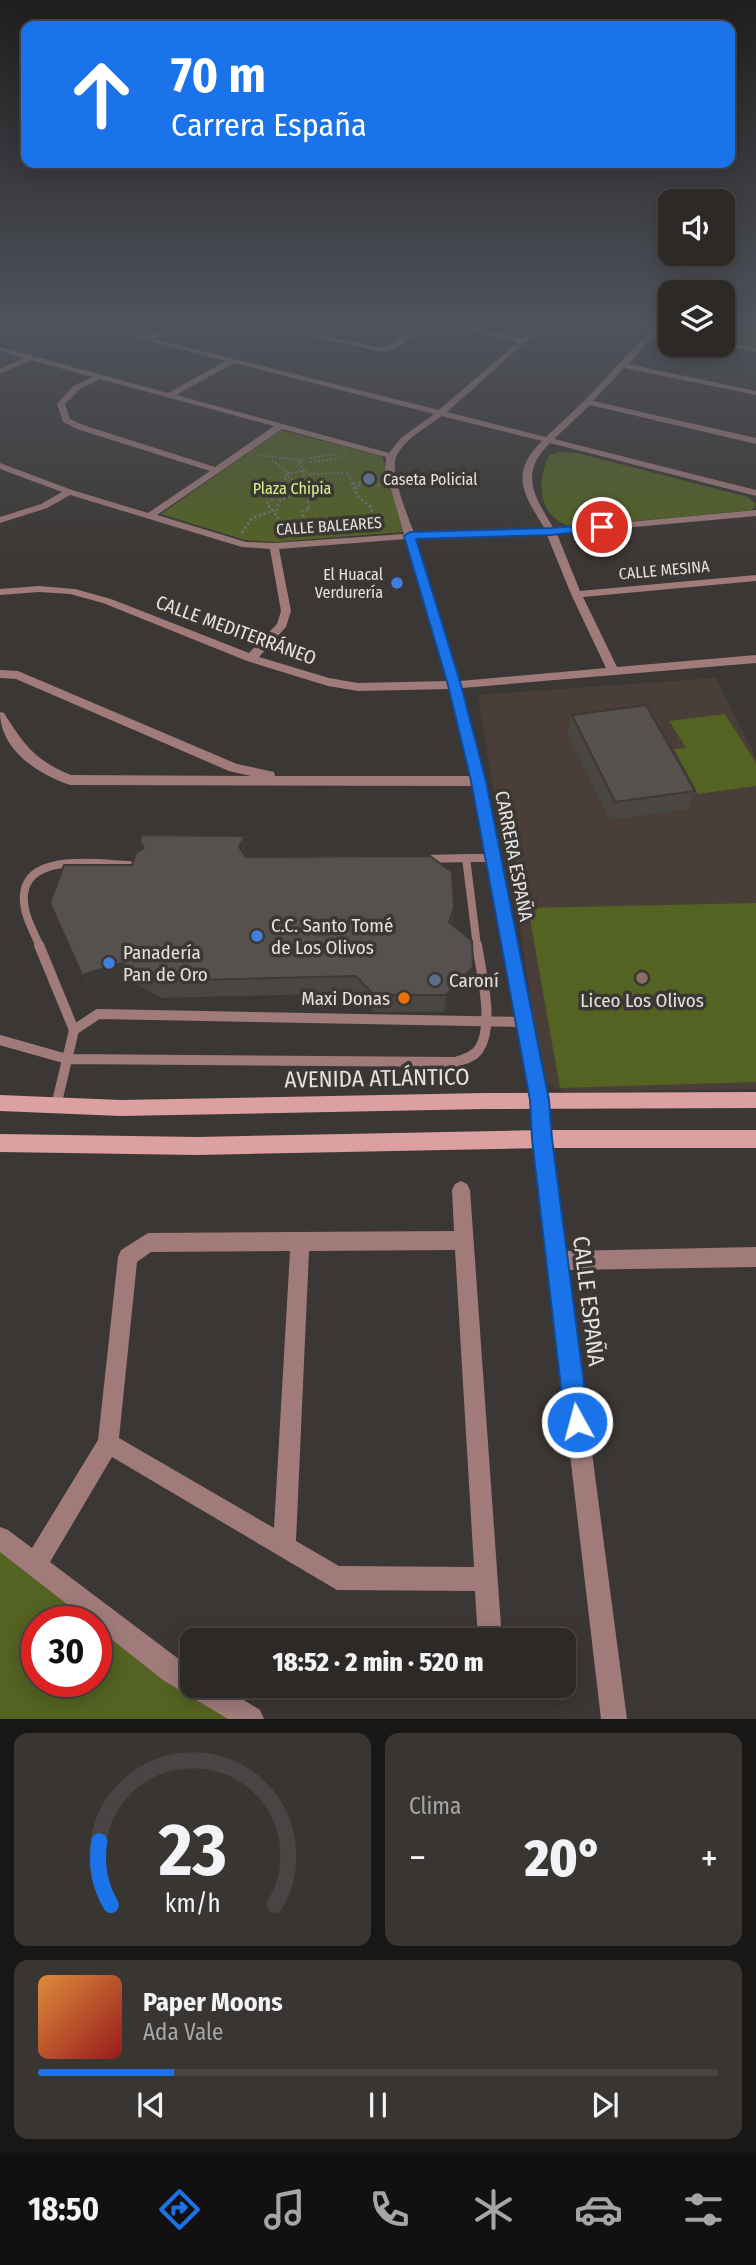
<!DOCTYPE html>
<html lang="es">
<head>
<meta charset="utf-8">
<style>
	body { margin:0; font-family:"Fira Sans Condensed",sans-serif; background:#383533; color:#f1f3f6; height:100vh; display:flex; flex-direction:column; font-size:26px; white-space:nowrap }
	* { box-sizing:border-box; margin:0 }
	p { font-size:23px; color:#a6a6a7 }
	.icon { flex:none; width:38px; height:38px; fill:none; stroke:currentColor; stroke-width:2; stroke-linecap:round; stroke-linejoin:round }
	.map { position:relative; height:1719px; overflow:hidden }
	.panel { display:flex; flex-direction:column; gap:14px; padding:14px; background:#181715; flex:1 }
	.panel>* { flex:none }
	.hud { position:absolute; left:21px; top:21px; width:714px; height:147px; border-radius:14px; box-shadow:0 4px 18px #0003,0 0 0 2px #484544; background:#1a73e8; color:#fff; overflow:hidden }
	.fabs { position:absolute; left:658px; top:189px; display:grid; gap:14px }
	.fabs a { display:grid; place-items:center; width:77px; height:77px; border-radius:14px; background:#2c2927; box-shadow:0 4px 18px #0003,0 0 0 2px #484544; font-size:35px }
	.speed { position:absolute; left:21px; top:1606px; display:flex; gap:14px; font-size:35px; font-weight:700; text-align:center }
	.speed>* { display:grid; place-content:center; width:91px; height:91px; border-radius:50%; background:#2c2927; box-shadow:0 4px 18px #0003,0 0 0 2px #484544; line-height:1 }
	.speed .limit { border:10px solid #d22; background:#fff; color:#111 }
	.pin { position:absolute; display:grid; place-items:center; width:60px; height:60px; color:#fff; margin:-30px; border:4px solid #fff; border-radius:50%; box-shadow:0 2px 7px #0007 }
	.me { position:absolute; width:77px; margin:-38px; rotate:353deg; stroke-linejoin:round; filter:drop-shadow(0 0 5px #0008) }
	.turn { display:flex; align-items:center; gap:24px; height:147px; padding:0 35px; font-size:32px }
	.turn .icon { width:91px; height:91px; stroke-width:2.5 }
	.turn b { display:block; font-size:49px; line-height:60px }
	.big { font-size:52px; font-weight:800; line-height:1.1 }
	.panel .tile { flex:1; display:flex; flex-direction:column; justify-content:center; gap:10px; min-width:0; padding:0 24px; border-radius:14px; background:#383533 }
	.panel .dial { align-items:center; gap:0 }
	.dial svg { height:182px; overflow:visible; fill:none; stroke:#484544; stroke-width:7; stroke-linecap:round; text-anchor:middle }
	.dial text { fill:#f1f3f6; stroke:none }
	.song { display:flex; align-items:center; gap:21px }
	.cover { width:84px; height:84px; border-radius:10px; background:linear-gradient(135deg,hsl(30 70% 55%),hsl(0 70% 35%)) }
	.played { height:7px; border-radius:4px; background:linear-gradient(90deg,#1a73e8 20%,#484544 20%) }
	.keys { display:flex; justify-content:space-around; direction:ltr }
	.heat { display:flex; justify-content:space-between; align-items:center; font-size:38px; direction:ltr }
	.panel .tiles { flex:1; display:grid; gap:14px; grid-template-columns:1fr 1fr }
	.tile:last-child { grid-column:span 2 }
	.trip { position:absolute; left:180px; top:1628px; width:396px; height:70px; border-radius:14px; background:#2c2927; box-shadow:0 4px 18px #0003,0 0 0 2px #484544; font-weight:800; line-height:70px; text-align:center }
	.dock { display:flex; height:112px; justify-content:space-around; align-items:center; background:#121010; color:#a6a6a7 }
	.dock .icon { width:49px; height:49px }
	.dock .active { color:#1a73e8 }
	.dock b { font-size:32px; color:#f1f3f6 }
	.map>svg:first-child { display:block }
	.built { fill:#493f38 }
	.green { fill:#546222; fill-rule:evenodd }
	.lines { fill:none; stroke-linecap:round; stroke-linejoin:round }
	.path-far1 { stroke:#787472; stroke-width:2; stroke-dasharray:2 2; stroke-linecap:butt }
	.path { stroke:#787472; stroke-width:2.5; stroke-dasharray:2.5 2.5; stroke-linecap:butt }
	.lane-far2 { stroke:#a07b7a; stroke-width:4.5 }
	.lane-far1 { stroke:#a07b7a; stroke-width:8 }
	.lane { stroke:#a07b7a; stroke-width:10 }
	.street { fill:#a07b7a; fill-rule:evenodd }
	.secondary { fill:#dba09f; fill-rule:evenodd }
	.wall { fill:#4a4643 }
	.shaded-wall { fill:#3c3937 }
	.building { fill:#56514e; stroke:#3c3937; stroke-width:2 }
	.route { fill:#1a73e8; stroke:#114b97; stroke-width:2 }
	.service-dot { fill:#5c6f8a; stroke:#3b3734; stroke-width:2.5 }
	.shop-dot { fill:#3f7fe0; stroke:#3b3734; stroke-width:2.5 }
	.education-dot { fill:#8d6e63; stroke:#3b3734; stroke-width:2.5 }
	.food-dot { fill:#e8710a; stroke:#3b3734; stroke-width:2.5 }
	.labels { text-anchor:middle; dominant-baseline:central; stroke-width:7; stroke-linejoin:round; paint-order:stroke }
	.far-poi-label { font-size:16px; fill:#e4e2e0; stroke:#3b3734; text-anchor:start }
	.far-park-label { font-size:16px; fill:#d8f289; stroke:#3b3734 }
	.far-street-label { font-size:16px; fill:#e4e2e0; stroke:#3b3734 }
	.street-label { font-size:19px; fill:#e4e2e0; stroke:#3b3734 }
	.poi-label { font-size:19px; fill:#e4e2e0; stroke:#3b3734; text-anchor:start }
	.near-street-label { font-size:23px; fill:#e4e2e0; stroke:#3b3734 }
</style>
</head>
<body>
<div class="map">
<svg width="756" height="1719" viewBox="0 0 756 1719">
	<rect width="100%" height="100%" fill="#3b3734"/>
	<!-- built -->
	<path class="built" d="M716 678 756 758V1089L565 1092 551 1086 542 1079 513 878 496 806 478 695Z"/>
	<!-- green -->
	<path class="green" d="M723 325H756V346L723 339Z
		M281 430 382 456 404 532 275 542 245 540 161 514Z
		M560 452 577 453 748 497 756 504 752 510 571 527C538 517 536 482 549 455Z
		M725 714 756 763V786L698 794 674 749 686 748 669 721Z
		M756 903V1082L560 1088 528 908Z
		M0 1538 192 1685 251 1719H0ZM37 1622H96V1682H37Z"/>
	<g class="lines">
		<!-- path-far1 -->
		<path class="path-far1" d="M259 455 299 460 337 454
			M272 460 289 473 284 476 287 479 281 483
			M302 462 298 463 309 474 348 473 352 483
			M310 462 336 459 346 454
			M302 471 306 483
			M289 483 292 480 287 474 305 470
			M359 483 379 477"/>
		<!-- path -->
		<path class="path" d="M291 481 286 486 292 495 279 501 275 516 299 534
			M305 481 309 510 302 511 307 532
			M354 484 366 481
			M356 489V486L369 483 382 486
			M242 533 252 518 273 511 267 503 283 493 280 483 284 481
			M314 533 321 528 374 525 371 507 359 498 351 481"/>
		<!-- lane-far2 -->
		<path class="lane-far2" d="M507 325 537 330"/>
		<!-- lane-far1 -->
		<path class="lane-far1" d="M427 859 466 858
			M40 946C33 931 22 912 24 894 28 852 101 864 129 865
			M477 946 466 858H493"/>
		<!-- lane -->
		<path class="lane" d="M39 945 74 1030
			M0 1040 67 1059 455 1062C463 1060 474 1057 479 1049 495 1025 481 972 477 945
			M56 1106 74 1030 98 1014 525 1022"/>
		<!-- street -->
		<path class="street" d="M87 325C107 325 124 334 143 336 155 337 167 325 180 325L154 339 439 410 518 342 447 325H459L522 338 538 325H545L447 412 546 437 585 400 650 331 628 325 654 328 656 325H663L660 329 670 331V335L657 332 628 364 756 391V395L624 368 593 401 756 438V444L590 405 554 439 756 490V496L550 443C518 474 535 497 554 529L756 510V516L557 534 580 591 756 575V581L583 597 617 667 756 655V663L462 688 484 781 549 1100 551 1139 565 1251 756 1247V1267L568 1270 627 1719H601L533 1139 531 1100 472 786 70 785C37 774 0 749 0 712L4 713C24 745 36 761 71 775L251 776 229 771 16 679 0 678V670L18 671 237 764 274 772 275 776H470L450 689 358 691 328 686 247 661 103 603 70 594 39 592 0 595V589L39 586 75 589 111 599 249 653 277 624 281 611 270 549 242 547 70 495 47 508 0 523V517L41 504 62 492 0 469V463L72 490 148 513 210 471 77 429 63 422 57 404 73 386 92 377 31 360 0 374V369L24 358 0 351V347L168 393 226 361ZM234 363 434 414 401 438 389 453 176 395ZM100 379 274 426 215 467 83 425 70 419 65 404 79 390ZM442 416 542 441C508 474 525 496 545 529L414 533C408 516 388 470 397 455 406 438 427 427 442 416ZM282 429 386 457 385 468 404 534 274 543 246 542 157 515ZM547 535 571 594 606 668 460 681 415 539ZM406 539 448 681 358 683 329 678 259 657 286 627 291 611 279 549Z
			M261 325H273L382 348C398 343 411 325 428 325L395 349 382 352Z
			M723 341 756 348V352L721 345Z
			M461 1181 467 1184 470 1190 502 1640H478L475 1591 337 1590 112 1457 50 1562 192 1669V1685H219L260 1710 264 1719H228L163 1680 96 1627V1622H90L0 1552V1527L8 1530 32 1548 98 1440 118 1257 121 1250 148 1233 454 1231 452 1190 455 1184ZM455 1250 474 1567 339 1566 296 1541 309 1251ZM290 1251 274 1528 119 1438 137 1262 151 1252Z"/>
		<!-- secondary -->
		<path class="secondary" d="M756 1092V1108L485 1109 121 1116 0 1111V1095L121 1100 485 1093Z
			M542 1130H756V1148H542L197 1155 0 1152V1134L197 1137Z"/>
	</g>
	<!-- wall -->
	<path class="wall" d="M572 715 695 791 688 809 610 820 568 734Z
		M140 841 248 855 247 857 454 908 452 924 473 967 471 984 444 1012H374L356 993 162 998 128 980 90 992 132 865 142 849Z"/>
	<!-- shaded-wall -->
	<path class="shaded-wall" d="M245 836 248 855 243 866 239 847Z
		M121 963 128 980 90 992 82 975Z
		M473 967 471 984 444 1012 446 995Z"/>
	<!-- building -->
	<path class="building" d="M646 705 695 791 615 802 572 715Z
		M142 835 245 836 239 847 246 857 430 856 452 872 454 908 449 922 472 941 473 967 446 995H374L356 976 156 981 121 963 82 975 50 903 64 865H132L136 853 144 848 140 841Z"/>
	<!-- sky -->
	<linearGradient id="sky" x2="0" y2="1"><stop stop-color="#201e1d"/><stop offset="0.57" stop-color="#4f535c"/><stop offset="1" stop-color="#4f535c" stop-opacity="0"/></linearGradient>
	<rect width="756" height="566" fill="url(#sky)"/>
	<!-- route -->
	<path class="route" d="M602 524 606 525V529L551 535 416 539 461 685 486 781 549 1100 552 1139 589 1422 586 1431 577 1435 569 1431 565 1422 532 1139 530 1100 471 781 448 685 404 536 410 532 551 528Z"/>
	<!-- markers -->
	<g class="service-dot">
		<circle cx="369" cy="479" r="7"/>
		<circle cx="435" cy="980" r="7"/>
	</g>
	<g class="shop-dot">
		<circle cx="397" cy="583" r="7"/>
		<circle cx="257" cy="936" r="7"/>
		<circle cx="109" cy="963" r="7"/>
	</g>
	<circle class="education-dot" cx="642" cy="978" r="7"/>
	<circle class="food-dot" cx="404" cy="998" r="7"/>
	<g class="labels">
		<!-- far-poi labels -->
		<g class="far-poi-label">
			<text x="383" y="479">Caseta Policial</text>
			<text x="383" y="574" text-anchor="end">El Huacal<tspan x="383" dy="18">Verdurería</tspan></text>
		</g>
		<!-- far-park labels -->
		<g class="far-park-label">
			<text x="292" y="488">Plaza Chipia</text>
		</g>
		<!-- far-street labels -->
		<g class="far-street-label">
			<text transform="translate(329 526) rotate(-4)">CALLE BALEARES</text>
			<text transform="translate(664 570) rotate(-5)">CALLE MESINA</text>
		</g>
		<!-- street labels -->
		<g class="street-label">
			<text transform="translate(236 630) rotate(20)">CALLE MEDITERRÁNEO</text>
			<text transform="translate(514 856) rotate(79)">CARRERA ESPAÑA</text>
		</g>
		<!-- poi labels -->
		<g class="poi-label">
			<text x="271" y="925">C.C. Santo Tomé<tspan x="271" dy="22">de Los Olivos</tspan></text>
			<text x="123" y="952">Panadería<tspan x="123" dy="22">Pan de Oro</tspan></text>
			<text x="449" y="980">Caroní</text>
			<text x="390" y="998" text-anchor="end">Maxi Donas</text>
			<text x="642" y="1000" text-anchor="middle">Liceo Los Olivos</text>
		</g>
		<!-- near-street labels -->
		<g class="near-street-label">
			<text transform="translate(377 1078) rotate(-1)">AVENIDA ATLÁNTICO</text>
			<text transform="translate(589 1301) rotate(83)">CALLE ESPAÑA</text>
		</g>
	</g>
</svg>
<div class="fabs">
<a><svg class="icon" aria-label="sound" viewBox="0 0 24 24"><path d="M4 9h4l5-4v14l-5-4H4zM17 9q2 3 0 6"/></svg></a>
<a><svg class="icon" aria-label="layers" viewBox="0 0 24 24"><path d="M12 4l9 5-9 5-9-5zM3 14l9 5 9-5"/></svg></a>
</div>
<div class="speed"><div class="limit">30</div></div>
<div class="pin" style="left:602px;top:527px;background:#d93025"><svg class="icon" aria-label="arrive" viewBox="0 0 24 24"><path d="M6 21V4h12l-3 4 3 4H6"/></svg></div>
<svg class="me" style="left:577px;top:1422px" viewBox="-20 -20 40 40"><circle r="17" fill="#1a73e8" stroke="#fff" stroke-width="3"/><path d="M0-11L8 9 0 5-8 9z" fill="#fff"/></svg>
<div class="trip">18:52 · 2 min · 520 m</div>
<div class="hud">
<div class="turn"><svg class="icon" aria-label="ahead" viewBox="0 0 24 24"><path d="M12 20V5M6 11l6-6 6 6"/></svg><div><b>70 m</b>Carrera España</div></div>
</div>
</div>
<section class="panel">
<div class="tiles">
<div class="tile dial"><svg viewBox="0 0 100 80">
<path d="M14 69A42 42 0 1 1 86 69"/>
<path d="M14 69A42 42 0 0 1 9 41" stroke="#1a73e8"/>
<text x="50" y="56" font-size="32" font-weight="700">23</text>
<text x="50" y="72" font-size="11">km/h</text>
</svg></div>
<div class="tile"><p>Clima</p>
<div class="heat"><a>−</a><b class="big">20°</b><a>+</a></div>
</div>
<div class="tile">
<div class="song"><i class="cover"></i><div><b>Paper Moons</b><p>Ada Vale</p></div></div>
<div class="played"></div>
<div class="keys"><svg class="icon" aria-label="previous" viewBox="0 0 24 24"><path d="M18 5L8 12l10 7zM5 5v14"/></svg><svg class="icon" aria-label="pause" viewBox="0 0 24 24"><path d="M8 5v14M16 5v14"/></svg><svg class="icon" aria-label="next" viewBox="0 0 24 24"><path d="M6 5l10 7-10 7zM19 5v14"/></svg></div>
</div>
</div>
</section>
<nav class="dock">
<b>18:50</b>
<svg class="icon active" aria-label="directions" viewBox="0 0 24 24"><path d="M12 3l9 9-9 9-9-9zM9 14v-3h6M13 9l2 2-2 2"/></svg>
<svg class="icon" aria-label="music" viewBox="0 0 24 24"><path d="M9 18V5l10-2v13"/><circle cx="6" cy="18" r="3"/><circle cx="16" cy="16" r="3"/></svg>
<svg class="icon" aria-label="phone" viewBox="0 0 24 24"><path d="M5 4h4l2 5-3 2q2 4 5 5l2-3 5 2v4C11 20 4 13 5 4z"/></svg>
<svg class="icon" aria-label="climate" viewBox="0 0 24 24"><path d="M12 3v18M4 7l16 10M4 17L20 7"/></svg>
<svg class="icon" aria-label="car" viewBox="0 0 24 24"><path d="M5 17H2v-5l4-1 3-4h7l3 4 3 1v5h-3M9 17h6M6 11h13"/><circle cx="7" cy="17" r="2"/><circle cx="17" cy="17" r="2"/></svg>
<svg class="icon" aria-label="filters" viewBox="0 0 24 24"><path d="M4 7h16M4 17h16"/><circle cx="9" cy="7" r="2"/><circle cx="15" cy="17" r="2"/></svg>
</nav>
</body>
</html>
